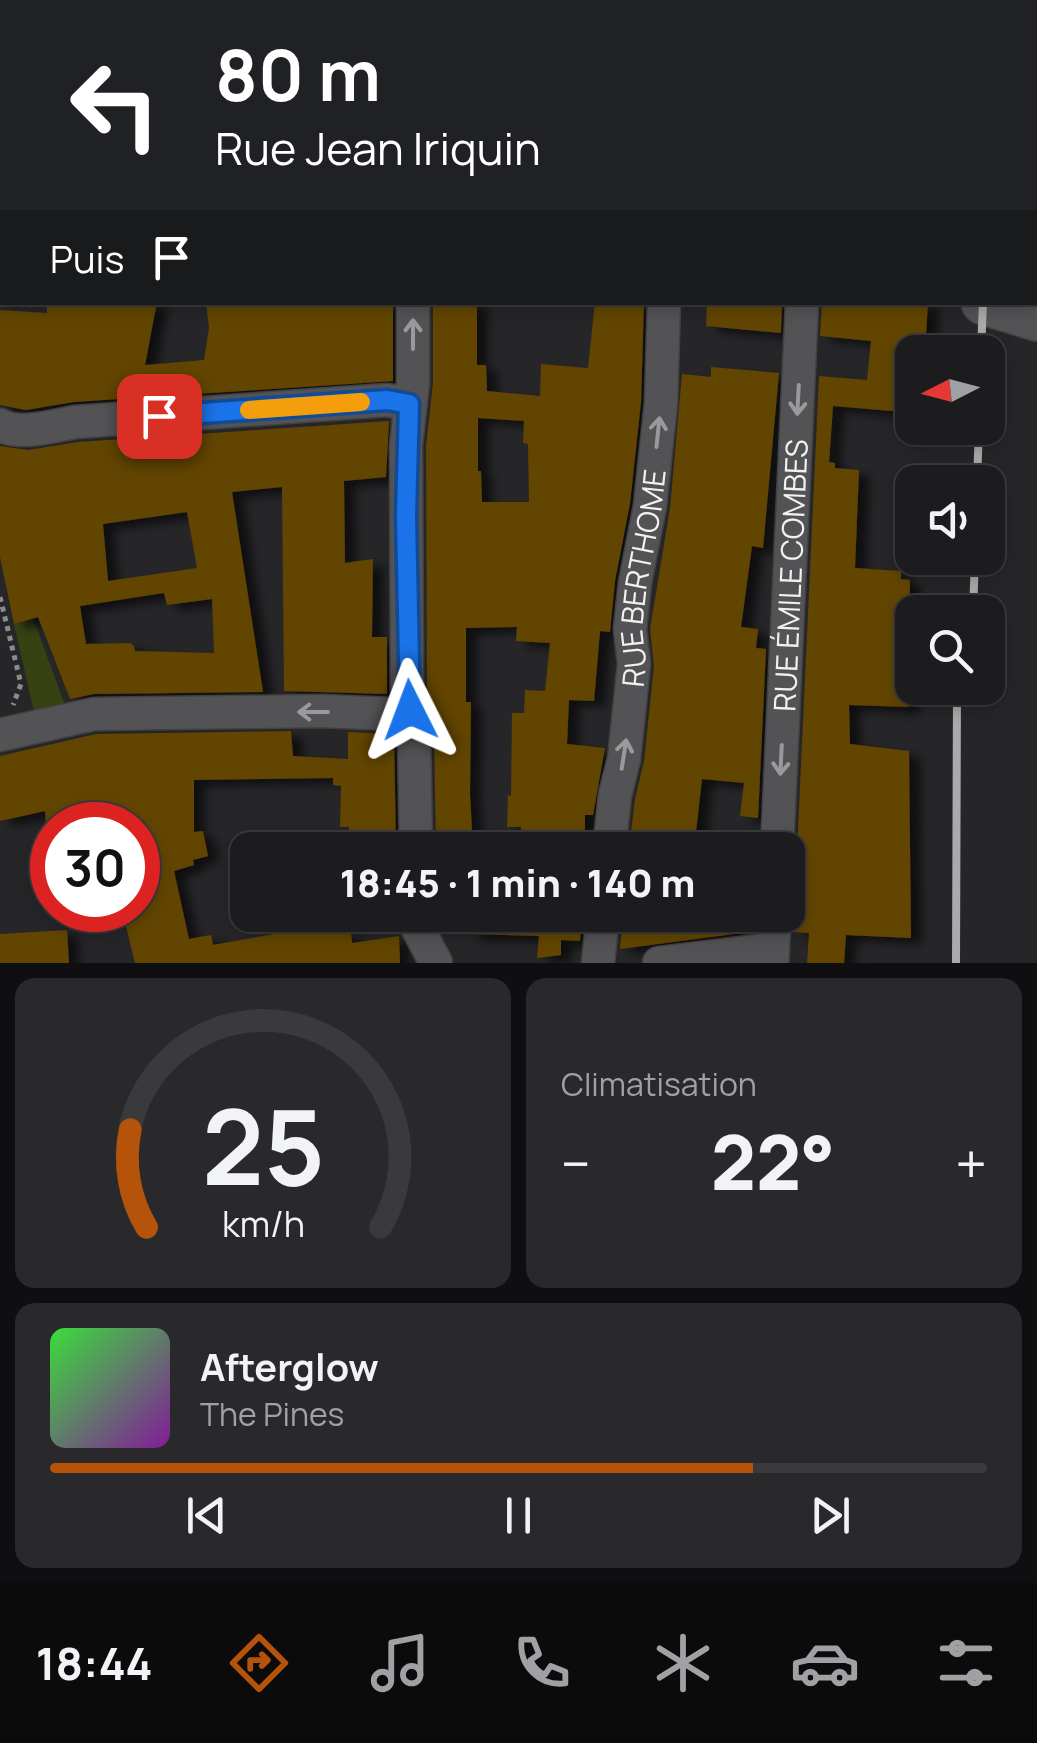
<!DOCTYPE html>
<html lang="fr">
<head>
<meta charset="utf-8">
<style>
	body { margin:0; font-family:Manrope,sans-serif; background:#29292c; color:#f1f3f6; height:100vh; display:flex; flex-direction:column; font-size:38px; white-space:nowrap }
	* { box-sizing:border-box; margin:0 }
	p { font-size:32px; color:#a0a1a4 }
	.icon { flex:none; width:55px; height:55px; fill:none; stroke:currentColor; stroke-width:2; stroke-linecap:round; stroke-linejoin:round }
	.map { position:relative; height:963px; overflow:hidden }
	.drawer { display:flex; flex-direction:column; gap:15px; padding:15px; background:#0f0f11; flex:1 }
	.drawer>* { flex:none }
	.guide { position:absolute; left:0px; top:0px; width:1038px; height:305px; box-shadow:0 5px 15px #0003,0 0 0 2px #3a3a3d; background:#202124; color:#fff; overflow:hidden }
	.needle { width:65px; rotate:264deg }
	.controls { position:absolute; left:895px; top:335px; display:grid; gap:20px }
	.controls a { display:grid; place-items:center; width:110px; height:110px; border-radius:20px; background:#1c1c1f; box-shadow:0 5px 15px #0003,0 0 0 2px #3a3a3d; font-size:50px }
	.speed { position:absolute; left:30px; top:802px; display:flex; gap:20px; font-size:50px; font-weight:700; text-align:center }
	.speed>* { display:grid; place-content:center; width:130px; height:130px; border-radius:50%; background:#1c1c1f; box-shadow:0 5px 15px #0003,0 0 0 2px #3a3a3d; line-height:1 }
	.speed .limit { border:15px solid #d22; background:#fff; color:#111 }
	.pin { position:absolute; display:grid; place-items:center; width:85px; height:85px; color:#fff; margin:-42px; border-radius:20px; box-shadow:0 5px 15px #0006 }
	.me { position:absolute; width:110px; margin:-55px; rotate:357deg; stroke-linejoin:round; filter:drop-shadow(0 0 8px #0008) }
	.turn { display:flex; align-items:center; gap:35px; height:210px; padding:0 50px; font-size:45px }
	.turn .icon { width:130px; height:130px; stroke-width:2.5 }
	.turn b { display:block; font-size:70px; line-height:85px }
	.then { display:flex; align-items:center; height:95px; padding:0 50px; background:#0003; gap:20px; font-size:38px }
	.big { font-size:75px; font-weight:800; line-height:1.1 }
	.drawer .card { flex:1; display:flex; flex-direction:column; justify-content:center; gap:15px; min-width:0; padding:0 35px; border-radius:20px; background:#29292c }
	.drawer .dial { align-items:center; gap:0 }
	.dial svg { height:260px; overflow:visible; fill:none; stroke:#3a3a3d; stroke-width:7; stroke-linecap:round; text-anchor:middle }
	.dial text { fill:#f1f3f6; stroke:none }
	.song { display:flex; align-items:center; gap:30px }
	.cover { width:120px; height:120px; border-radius:15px; background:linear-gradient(135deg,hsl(120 70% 55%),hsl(290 70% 35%)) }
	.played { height:10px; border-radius:5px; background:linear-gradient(90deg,#b45309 75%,#3a3a3d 75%) }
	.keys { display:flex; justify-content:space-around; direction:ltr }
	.heat { display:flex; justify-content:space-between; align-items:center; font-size:55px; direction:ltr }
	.drawer .tiles { flex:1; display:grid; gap:15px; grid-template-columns:1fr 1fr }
	.card:last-child { grid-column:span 2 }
	.trip { position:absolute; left:230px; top:832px; width:575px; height:100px; border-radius:20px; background:#1c1c1f; box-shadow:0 5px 15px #0003,0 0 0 2px #3a3a3d; font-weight:800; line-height:100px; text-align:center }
	.menu { display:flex; height:160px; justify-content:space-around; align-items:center; background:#0b0b0c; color:#a0a1a4 }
	.menu .icon { width:70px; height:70px }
	.menu .active { color:#b45309 }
	.menu b { font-size:45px; color:#f1f3f6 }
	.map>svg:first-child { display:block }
	.green { fill:#364212 }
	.building { fill:#624405; fill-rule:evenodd; filter:url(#shadow) }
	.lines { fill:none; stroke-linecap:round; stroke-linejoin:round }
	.street-casing { stroke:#414142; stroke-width:35 }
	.secondary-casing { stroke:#414142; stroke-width:48 }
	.path { stroke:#8b8b8d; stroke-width:5; stroke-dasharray:5 5; stroke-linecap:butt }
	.street { stroke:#535355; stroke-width:32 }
	.secondary { stroke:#535355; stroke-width:45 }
	.tram { stroke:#aaaaac; stroke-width:2.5 }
	.rail { stroke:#aaaaac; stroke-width:8 }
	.oneway { stroke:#9a9a9c }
	.route-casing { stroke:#114b97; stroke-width:25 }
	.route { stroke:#1a73e8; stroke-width:18 }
	.slow { stroke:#f59e0b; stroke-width:18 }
	.labels { text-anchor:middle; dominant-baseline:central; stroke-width:10; stroke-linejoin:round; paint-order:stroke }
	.street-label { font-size:30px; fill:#f1f1f2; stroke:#0f0f10 }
</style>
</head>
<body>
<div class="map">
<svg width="1037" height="963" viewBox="0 0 1037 963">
	<defs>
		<filter id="shadow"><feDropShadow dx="11" dy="6" stdDeviation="5" flood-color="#0009"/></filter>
	</defs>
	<rect width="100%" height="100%" fill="#262629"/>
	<!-- green -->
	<path class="green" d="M33 618 65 705 34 712 14 624Z"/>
	<!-- building -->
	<path class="building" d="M47 302H157L145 365 204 360 209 328 206 302H393V381L74 402 26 410 0 405V310L47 313Z
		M433 302H477V365H486L487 391 540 396 541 364 588 368 595 302H644L641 402 630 503 615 581 610 632 600 631 594 701 569 700 567 744 605 748 593 815H585V841L571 840V850H520L521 827H507L508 795 511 796 512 713H524L525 690 545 691 550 643 516 641 517 627 466 628V702H471L470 794 473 850H436L434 731 427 693 426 446 433 383ZM478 418 524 421 523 443 528 444 529 502H482L481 471H478Z
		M707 302H782L781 333 706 326Z
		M822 302H928L925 352H912V374H905L903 412 833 406 829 462 835 463V468L859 470 855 568 901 571V579L910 580 909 630H912L909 707 849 705 850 744 909 751 911 938 846 935 844 963H807L809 933 794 932 795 915 789 901 790 864 797 851 819 376 867 380 871 341 820 336Z
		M711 367 779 373 763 548 752 546 741 627 758 629 756 648 766 649 758 818 740 816 744 783 702 779 694 850H629L635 799 644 761 654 666 650 629 670 508 682 374 711 377Z
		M389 421 386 477 344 481 345 563 373 559 372 637H387V694L284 691 282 487 232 492 263 692 94 694 70 699 38 617 14 624 0 557V446L28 450 78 442ZM187 512 197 568 108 581 103 524ZM164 593 167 605 212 599 214 653 135 651 134 646 130 643 86 644 80 606Z
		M291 731 293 756 348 759V732L394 734 396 850H348L349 827H340L341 786 333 785V778L194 780V832L203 831 208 856 193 860 194 865 174 871 189 939 211 935 213 945 285 932 274 915H316L317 922 332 921V933H351L352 943 399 936 400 963H135L122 910H138V825H46L45 811 0 821V756L96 734Z
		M468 915H583L580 941 561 940V955L537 958 539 936 468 934Z
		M623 915H735L734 934 620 949Z
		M67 930 69 963H0V934Z"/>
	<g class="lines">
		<!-- street casing -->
		<g class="street-casing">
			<g id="street">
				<path d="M391 2 392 0"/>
				<path d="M814 2V0"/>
				<path d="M413 302V383L406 445 407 695 414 731 416 850"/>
				<path d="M0 425C20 436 53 426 75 422L387 400 409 404"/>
				<path d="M0 735 94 714 321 711 392 714 410 710"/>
				<path id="s1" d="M609 850 615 795 624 759 634 664 630 629 635 583 650 506 661 403 664 302"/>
				<path id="s2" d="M777 850 802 302"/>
				<path d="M417 915V927L436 963"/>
				<path d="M598 963 603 915"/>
				<path d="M659 963 773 949"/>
				<path d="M772 963 775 915"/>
			</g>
		</g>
		<!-- secondary casing -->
		<g class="secondary-casing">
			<path id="secondary" d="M30 0 36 2
				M155 0 157 2
				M1035 276H1037
				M984 302 1037 318"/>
		</g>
		<!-- path -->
		<path class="path" d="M0 597 21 684 13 705"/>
		<!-- street -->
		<use href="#street" class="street"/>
		<!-- secondary -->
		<use href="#secondary" class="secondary"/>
		<!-- tram -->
		<path class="tram" d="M63 0 69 2
			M101 0 107 2
			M1035 289 1037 290
			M1028 302 1037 305"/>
		<!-- rail -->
		<path class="rail" d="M979 2 980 0
			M981 352 983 302
			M977 482 979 428
			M973 612 975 558
			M956 963 957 688"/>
	</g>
	<!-- one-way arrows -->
	<defs><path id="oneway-shaft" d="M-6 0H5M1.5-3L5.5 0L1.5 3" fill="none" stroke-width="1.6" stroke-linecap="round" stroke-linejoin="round" transform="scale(2.5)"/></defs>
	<g class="oneway">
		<use href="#oneway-shaft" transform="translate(413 334) rotate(-90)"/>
		<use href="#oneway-shaft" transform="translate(798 400) rotate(93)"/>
		<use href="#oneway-shaft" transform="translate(658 432) rotate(-84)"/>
		<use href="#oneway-shaft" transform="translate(313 712) rotate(180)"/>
		<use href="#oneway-shaft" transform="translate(624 754) rotate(-81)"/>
		<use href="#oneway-shaft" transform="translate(781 760) rotate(93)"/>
	</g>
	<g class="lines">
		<!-- route casing -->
		<g class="route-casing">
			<path id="route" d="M159 416 387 400 409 404 406 516 410 710"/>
		</g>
		<!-- route -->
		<use href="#route" class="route"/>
		<!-- slow -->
		<path class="slow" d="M249 410 361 402"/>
	</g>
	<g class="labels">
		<!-- street labels -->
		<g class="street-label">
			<text stroke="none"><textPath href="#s2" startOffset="275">RUE ÉMILE COMBES</textPath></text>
			<text stroke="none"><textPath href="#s1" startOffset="275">RUE BERTHOME</textPath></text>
		</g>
	</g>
</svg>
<div class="controls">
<a><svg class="needle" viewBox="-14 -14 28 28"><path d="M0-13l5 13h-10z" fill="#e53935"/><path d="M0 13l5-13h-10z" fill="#a0a1a4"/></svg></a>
<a><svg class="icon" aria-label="sound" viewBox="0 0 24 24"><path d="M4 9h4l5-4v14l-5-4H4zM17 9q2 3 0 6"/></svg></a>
<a><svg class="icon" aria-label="search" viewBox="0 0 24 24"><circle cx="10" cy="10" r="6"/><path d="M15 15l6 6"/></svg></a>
</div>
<div class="speed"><div class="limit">30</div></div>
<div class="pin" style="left:159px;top:416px;background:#d93025"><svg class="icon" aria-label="arrive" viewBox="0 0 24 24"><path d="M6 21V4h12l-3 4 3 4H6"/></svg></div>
<svg class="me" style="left:410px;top:710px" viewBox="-20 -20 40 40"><path d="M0-17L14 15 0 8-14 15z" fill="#1a73e8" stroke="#fff" stroke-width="4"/></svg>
<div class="trip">18:45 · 1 min · 140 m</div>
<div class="guide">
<div class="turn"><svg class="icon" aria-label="left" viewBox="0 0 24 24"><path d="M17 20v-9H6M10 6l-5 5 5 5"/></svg><div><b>80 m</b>Rue Jean Iriquin</div></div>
<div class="then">Puis<svg class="icon" aria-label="arrive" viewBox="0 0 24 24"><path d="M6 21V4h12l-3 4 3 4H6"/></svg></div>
</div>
</div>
<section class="drawer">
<div class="tiles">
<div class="card dial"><svg viewBox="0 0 100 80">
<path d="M14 69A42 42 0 1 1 86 69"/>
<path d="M14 69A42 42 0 0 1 9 39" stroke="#b45309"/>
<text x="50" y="56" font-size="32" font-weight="700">25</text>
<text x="50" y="72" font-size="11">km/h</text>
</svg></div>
<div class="card"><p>Climatisation</p>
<div class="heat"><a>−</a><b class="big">22°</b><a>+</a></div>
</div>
<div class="card">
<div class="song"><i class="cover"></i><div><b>Afterglow</b><p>The Pines</p></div></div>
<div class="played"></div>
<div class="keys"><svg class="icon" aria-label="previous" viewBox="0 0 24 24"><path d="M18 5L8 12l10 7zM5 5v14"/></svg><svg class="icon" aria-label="pause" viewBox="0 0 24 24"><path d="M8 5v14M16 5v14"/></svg><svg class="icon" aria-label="next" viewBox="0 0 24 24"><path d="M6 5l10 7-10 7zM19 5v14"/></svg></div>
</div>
</div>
</section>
<nav class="menu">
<b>18:44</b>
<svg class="icon active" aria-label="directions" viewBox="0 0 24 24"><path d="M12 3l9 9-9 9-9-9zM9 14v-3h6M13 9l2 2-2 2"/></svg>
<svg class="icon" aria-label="music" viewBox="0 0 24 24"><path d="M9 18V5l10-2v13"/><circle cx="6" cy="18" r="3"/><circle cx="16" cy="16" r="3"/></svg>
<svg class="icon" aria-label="phone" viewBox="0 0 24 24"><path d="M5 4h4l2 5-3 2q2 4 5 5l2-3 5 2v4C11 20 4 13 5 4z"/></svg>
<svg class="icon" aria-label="climate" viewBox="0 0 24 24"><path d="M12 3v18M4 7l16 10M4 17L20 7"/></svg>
<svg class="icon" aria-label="car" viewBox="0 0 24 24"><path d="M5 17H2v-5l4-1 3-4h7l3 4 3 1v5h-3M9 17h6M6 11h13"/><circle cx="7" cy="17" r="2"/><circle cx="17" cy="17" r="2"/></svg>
<svg class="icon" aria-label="filters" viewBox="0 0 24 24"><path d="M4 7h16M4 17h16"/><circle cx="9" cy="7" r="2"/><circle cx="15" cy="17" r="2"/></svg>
</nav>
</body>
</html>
